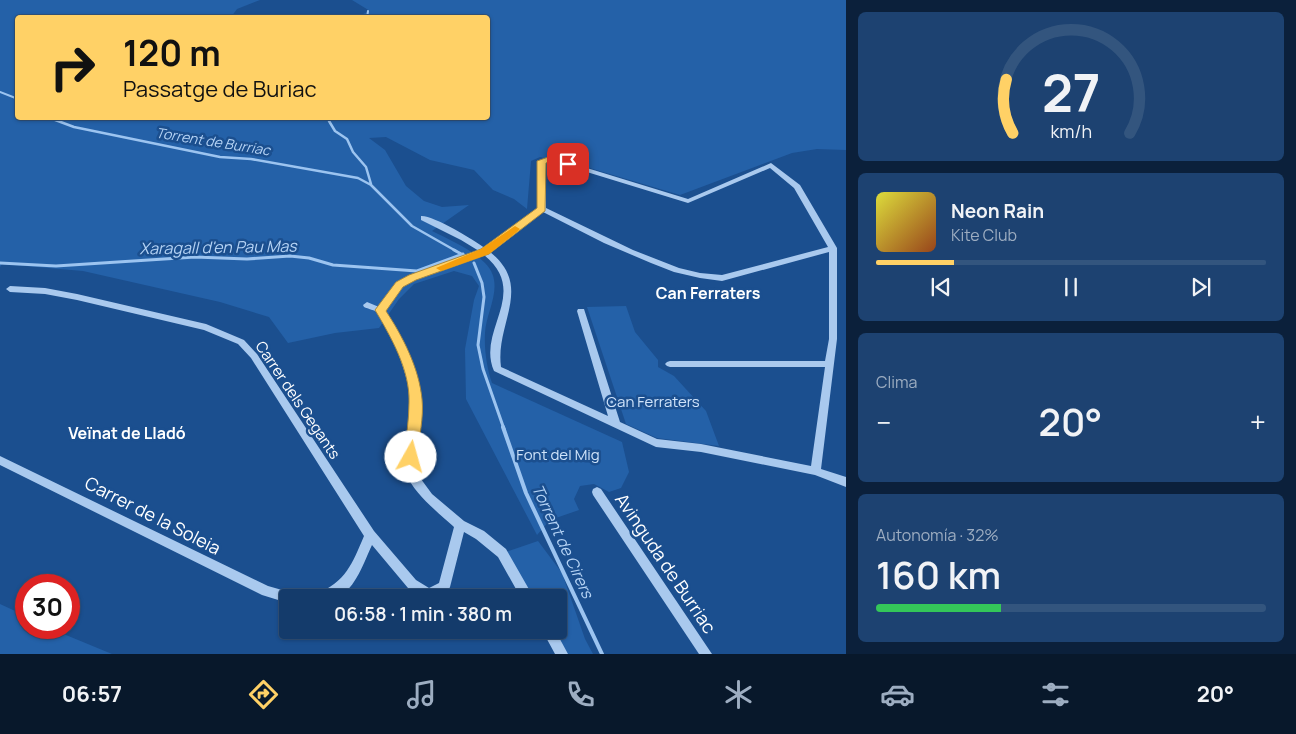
<!DOCTYPE html>
<html lang="es">
<head>
<meta charset="utf-8">
<style>
	body { margin:0; font-family:Manrope,sans-serif; background:#1d4271; color:#f1f3f6; height:100vh; display:flex; flex-direction:column; font-size:19px; white-space:nowrap }
	* { box-sizing:border-box; margin:0 }
	p { font-size:16px; color:#9dadc1 }
	.icon { flex:none; width:28px; height:28px; fill:none; stroke:currentColor; stroke-width:2; stroke-linecap:round; stroke-linejoin:round }
	.map { position:relative; flex:1; overflow:hidden }
	.sheet { display:flex; flex-direction:column; gap:12px; padding:12px; background:#0b203b; width:450px }
	.sheet>* { flex:none }
	.banner { position:absolute; left:15px; top:15px; width:475px; height:105px; border-radius:5px; box-shadow:0 1px 4px #0004,0 0 0 1px #33557e; background:#ffd166; color:#111; overflow:hidden }
	.speed { position:absolute; left:15px; top:574px; display:flex; gap:10px; font-size:25px; font-weight:700; text-align:center }
	.speed>* { display:grid; place-content:center; width:65px; height:65px; border-radius:50%; background:#143b6b; box-shadow:0 1px 4px #0004,0 0 0 1px #33557e; line-height:1 }
	.speed .limit { border:8px solid #d22; background:#fff; color:#111 }
	.pin { position:absolute; display:grid; place-items:center; width:42px; height:42px; color:#fff; margin:-21px; border-radius:10px; box-shadow:0 2px 8px #0006 }
	.me { position:absolute; width:55px; margin:-28px; rotate:7deg; stroke-linejoin:round; filter:drop-shadow(0 0 4px #0008) }
	.turn { display:flex; align-items:center; gap:18px; height:105px; padding:0 25px; font-size:22px }
	.turn .icon { width:65px; height:65px; stroke-width:2.5 }
	.turn b { display:block; font-size:35px; line-height:42px }
	.big { font-size:38px; font-weight:600; line-height:1.1 }
	.sheet .card { flex:1; display:flex; flex-direction:column; justify-content:center; gap:8px; min-width:0; padding:0 18px; border-radius:8px; background:#1d4271 }
	.sheet .dial { align-items:center; gap:0 }
	.dial svg { height:130px; overflow:visible; fill:none; stroke:#33557e; stroke-width:7; stroke-linecap:round; text-anchor:middle }
	.dial text { fill:#f1f3f6; stroke:none }
	.song { display:flex; align-items:center; gap:15px }
	.cover { width:60px; height:60px; border-radius:8px; background:linear-gradient(135deg,hsl(60 70% 55%),hsl(20 70% 35%)) }
	.played { height:5px; border-radius:2px; background:linear-gradient(90deg,#ffd166 20%,#33557e 20%) }
	.keys { display:flex; justify-content:space-around; direction:ltr }
	.heat { display:flex; justify-content:space-between; align-items:center; font-size:28px; direction:ltr }
	.charge { height:8px; border-radius:4px; background:linear-gradient(90deg,#34c759 32%,#33557e 0) }
	.trip { position:absolute; left:279px; top:589px; width:288px; height:50px; border-radius:5px; background:#143b6b; box-shadow:0 1px 4px #0004,0 0 0 1px #33557e; font-weight:600; line-height:50px; text-align:center }
	.tabs { display:flex; height:80px; justify-content:space-around; align-items:center; background:#08182b; color:#9dadc1 }
	.tabs .icon { width:35px; height:35px }
	.tabs .selected { color:#ffd166 }
	.tabs b { font-size:22px; color:#f1f3f6 }
	main { display:flex; flex:1; min-height:0 }
	.map>svg:first-child { display:block }
	.green { fill:#2461a8 }
	.lines { fill:none; stroke-linecap:round; stroke-linejoin:round }
	.stream-far3 { stroke:#9cc4f0; stroke-width:2 }
	.stream-far2 { stroke:#9cc4f0; stroke-width:2.5 }
	.stream-far1 { stroke:#9cc4f0; stroke-width:3 }
	.stream { stroke:#9cc4f0; stroke-width:4 }
	.minor { fill:#a9c9ee; fill-rule:evenodd }
	.route { fill:#ffd166; stroke:#a68842 }
	.slow { fill:#f59e0b }
	.labels { text-anchor:middle; dominant-baseline:central; stroke-width:5; stroke-linejoin:round; paint-order:stroke }
	.far-water-label { font-size:14px; font-style:italic; fill:#b5d3f5; stroke:#1b4f8f }
	.street-label { font-size:15px; fill:#fff; stroke:#1b4f8f }
	.park-label { font-size:15px; fill:#cfe3fa; stroke:#1b4f8f }
	.water-label { font-size:16px; font-style:italic; fill:#b5d3f5; stroke:#1b4f8f }
	.neighbourhood-label { font-size:16px; font-weight:bold; fill:#fff; stroke:#1b4f8f }
	.near-street-label { font-size:18px; fill:#fff; stroke:#1b4f8f }
</style>
</head>
<body>
<main>
<div class="map">
<svg width="846" height="654" viewBox="0 0 846 654">
	<rect width="100%" height="100%" fill="#1b4f8f"/>
	<!-- green -->
	<path class="green" d="M0 0H260L237 9 231 17 18 18V118H488V18L356 17 370 11 352 0H846V150L817 149 792 153 680 195 556 158 552 160 540 157 531 161 527 209 514 199 493 190 474 170 430 160 386 137 369 138 385 150 406 186 424 201 442 207 469 205 432 231C450 240 471 249 485 263 506 284 486 310 485 333 484 349 487 369 492 383L622 442 629 472 621 488 609 492 594 484 580 486 574 499 579 510 550 520 537 535 466 399 465 349 474 300 479 286 472 276 454 271 414 284 399 299 379 328 335 333 288 343 269 317 220 302 83 271 2 264 0 267Z
		M626 306 635 332 658 360V367L674 376 706 411 719 446 657 438 626 424 587 307Z
		M538 541 562 573 585 639 593 654H565L551 630H558V598L532 597 506 552Z
		M0 604 26 616V628H49L112 654H0Z"/>
	<g class="lines">
		<!-- stream-far3 -->
		<path class="stream-far3" d="M367 18 368 11
			M0 92 18 99"/>
		<!-- stream-far2 -->
		<path class="stream-far2" d="M50 118 74 127 220 157 251 159 358 178 371 185 412 226 456 251
			M330 118 329 121 335 131 347 139 353 152 366 167 371 184"/>
		<!-- stream-far1 -->
		<path class="stream-far1" d="M454 250 465 256
			M0 263 56 266 195 257 247 259 290 256 309 258 333 265 417 271 463 254
			M474 263 482 283 484 297 478 345 483 369 504 429"/>
		<!-- stream -->
		<path class="stream" d="M503 427 526 493 602 654"/>
		<!-- minor -->
		<path class="minor" d="M551 157 688 199 771 163 800 185 837 248V339L821 469 846 477V487L815 475 701 452 656 447 494 371C476 330 531 293 484 255L416 279 403 286 385 311 396 329 413 365 421 400 416 457 418 475 432 494 464 521 484 531 506 549 534 598H521L498 557 476 539 464 532 450 587 448 591 436 598H422L408 588 372 545C364 562 356 588 338 597 331 599 321 598 314 598L316 594C346 582 352 564 364 536L251 358 238 344 204 330 77 300 45 294 10 292 6 289 10 286 45 288 77 294 206 324 244 340 257 354 374 531 416 580 429 588 439 583 454 527C441 515 412 492 408 476 401 453 410 426 411 403 412 386 390 324 378 313 375 310 368 309 364 307L363 305 367 302 379 307 397 282 410 275 479 251 461 240 421 220V216C433 215 474 240 485 248L538 208 539 161ZM551 161 688 203 770 168 794 188 828 247 722 275 700 273 679 268 633 250 546 208 545 162ZM543 212 604 243 651 263 674 272 700 278 722 281 829 252V339L825 361H670L667 362 665 364 667 366 670 367H825L811 466 701 444 657 439 620 422 584 309H578L577 311 608 416 501 367C495 323 534 287 490 252Z
			M0 456 268 586 296 594 298 598H288V603L262 595 0 465Z
			M597 487 601 489 712 654H699L593 495 592 492 593 489Z
			M542 630H555L568 654H555Z"/>
	</g>
	<!-- route -->
	<path class="route" d="M551 156 572 164 568 167 551 161 546 163 545 211 489 254 416 280 403 287 386 311C403 337 419 368 422 399 424 417 419 438 417 457L415 461H406L404 457C406 439 409 420 409 402 410 370 391 337 375 310L396 282 409 275 481 249 537 208V161Z"/>
	<!-- slow -->
	<path class="slow" d="M515 226 520 229 518 231 489 254 441 271 436 268 481 249Z"/>
	<g class="labels">
		<!-- far-water labels -->
		<g class="far-water-label">
			<text transform="translate(213 141) rotate(9)">Torrent de Burriac</text>
		</g>
		<!-- street labels -->
		<g class="street-label">
			<text transform="translate(298 400) rotate(56)">Carrer dels Gegants</text>
		</g>
		<!-- park labels -->
		<g class="park-label">
			<text x="653" y="401">Can Ferraters</text>
			<text x="558" y="454">Font del Mig</text>
		</g>
		<!-- water labels -->
		<g class="water-label">
			<text transform="translate(218 247) rotate(-1)">Xaragall d'en Pau Mas</text>
			<text transform="translate(563 541) rotate(65)">Torrent de Cirers</text>
		</g>
		<!-- neighbourhood labels -->
		<g class="neighbourhood-label">
			<text x="708" y="293">Can Ferraters</text>
			<text x="127" y="433">Veïnat de Lladó</text>
		</g>
		<!-- near-street labels -->
		<g class="near-street-label">
			<text transform="translate(153 515) rotate(27)">Carrer de la Soleia</text>
			<text transform="translate(666 563) rotate(56)">Avinguda de Burriac</text>
		</g>
	</g>
</svg>
<div class="speed"><div class="limit">30</div></div>
<div class="pin" style="left:568px;top:164px;background:#d93025"><svg class="icon" aria-label="arrive" viewBox="0 0 24 24"><path d="M6 21V4h12l-3 4 3 4H6"/></svg></div>
<svg class="me" style="left:411px;top:457px" viewBox="-20 -20 40 40"><circle r="19" fill="#fff"/><path d="M0-13L10 11 0 6-10 11z" fill="#ffd166"/></svg>
<div class="trip">06:58 · 1 min · 380 m</div>
<div class="banner">
<div class="turn"><svg class="icon" aria-label="right" viewBox="0 0 24 24"><path d="M7 20v-9h11M14 6l5 5-5 5"/></svg><div><b>120 m</b>Passatge de Buriac</div></div>
</div>
</div>
<section class="sheet">
<div class="card dial"><svg viewBox="0 0 100 80">
<path d="M14 69A42 42 0 1 1 86 69"/>
<path d="M14 69A42 42 0 0 1 10 36" stroke="#ffd166"/>
<text x="50" y="56" font-size="32" font-weight="700">27</text>
<text x="50" y="72" font-size="11">km/h</text>
</svg></div>
<div class="card">
<div class="song"><i class="cover"></i><div><b>Neon Rain</b><p>Kite Club</p></div></div>
<div class="played"></div>
<div class="keys"><svg class="icon" aria-label="previous" viewBox="0 0 24 24"><path d="M18 5L8 12l10 7zM5 5v14"/></svg><svg class="icon" aria-label="pause" viewBox="0 0 24 24"><path d="M8 5v14M16 5v14"/></svg><svg class="icon" aria-label="next" viewBox="0 0 24 24"><path d="M6 5l10 7-10 7zM19 5v14"/></svg></div>
</div>
<div class="card"><p>Clima</p>
<div class="heat"><a>−</a><b class="big">20°</b><a>+</a></div>
</div>
<div class="card"><p>Autonomía · 32%</p><b class="big">160 km</b><div class="charge"></div></div>
</section>
</main>
<nav class="tabs">
<b>06:57</b>
<svg class="icon selected" aria-label="directions" viewBox="0 0 24 24"><path d="M12 3l9 9-9 9-9-9zM9 14v-3h6M13 9l2 2-2 2"/></svg>
<svg class="icon" aria-label="music" viewBox="0 0 24 24"><path d="M9 18V5l10-2v13"/><circle cx="6" cy="18" r="3"/><circle cx="16" cy="16" r="3"/></svg>
<svg class="icon" aria-label="phone" viewBox="0 0 24 24"><path d="M5 4h4l2 5-3 2q2 4 5 5l2-3 5 2v4C11 20 4 13 5 4z"/></svg>
<svg class="icon" aria-label="climate" viewBox="0 0 24 24"><path d="M12 3v18M4 7l16 10M4 17L20 7"/></svg>
<svg class="icon" aria-label="car" viewBox="0 0 24 24"><path d="M5 17H2v-5l4-1 3-4h7l3 4 3 1v5h-3M9 17h6M6 11h13"/><circle cx="7" cy="17" r="2"/><circle cx="17" cy="17" r="2"/></svg>
<svg class="icon" aria-label="filters" viewBox="0 0 24 24"><path d="M4 7h16M4 17h16"/><circle cx="9" cy="7" r="2"/><circle cx="15" cy="17" r="2"/></svg>
<b>20°</b>
</nav>
</body>
</html>
